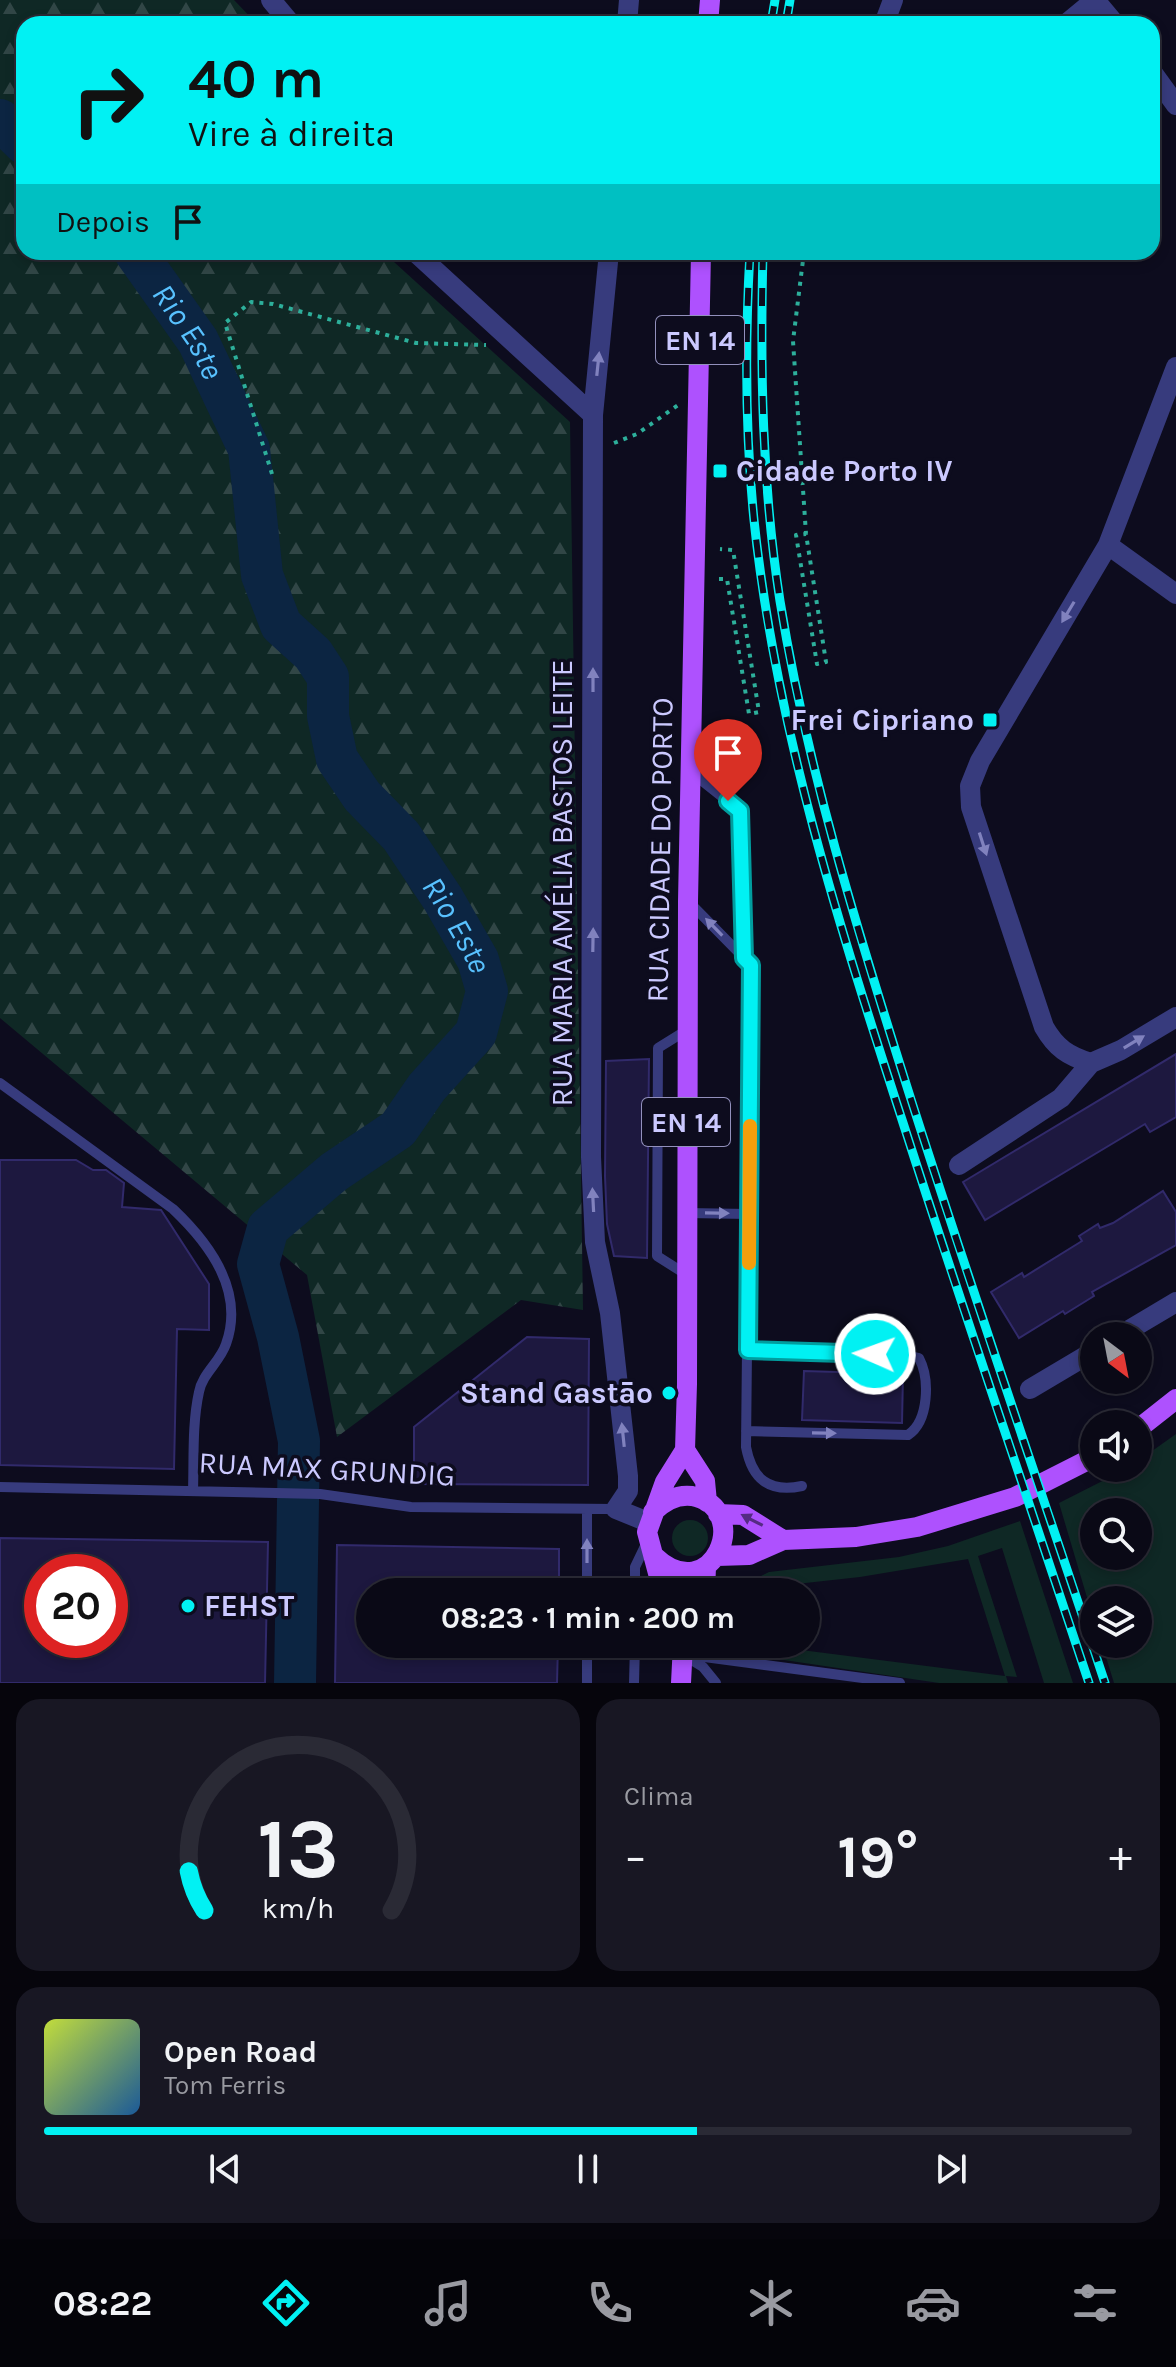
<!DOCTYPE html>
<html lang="pt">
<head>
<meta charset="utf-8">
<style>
	body { margin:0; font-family:Karla,sans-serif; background:#181723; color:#f1f3f6; height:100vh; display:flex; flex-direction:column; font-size:30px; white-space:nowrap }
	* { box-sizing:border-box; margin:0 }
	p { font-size:26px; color:#999aa1 }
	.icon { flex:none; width:44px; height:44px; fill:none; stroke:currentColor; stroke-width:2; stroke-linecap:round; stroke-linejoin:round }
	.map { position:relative; height:1683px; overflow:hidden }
	.side { display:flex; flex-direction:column; gap:16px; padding:16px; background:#06050c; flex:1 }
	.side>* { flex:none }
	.guide { position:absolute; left:16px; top:16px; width:1144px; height:244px; border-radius:24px; box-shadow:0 4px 12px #0003,0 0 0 2px #2a2a35; background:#01f1f3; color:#111; overflow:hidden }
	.needle { width:52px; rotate:148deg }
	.tools { position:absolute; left:1080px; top:1322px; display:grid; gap:16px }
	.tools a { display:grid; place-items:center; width:72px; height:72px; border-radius:50%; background:#0a0916; box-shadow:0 4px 12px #0003,0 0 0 2px #2a2a35; font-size:40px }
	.speed { position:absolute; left:24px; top:1554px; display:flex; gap:16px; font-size:40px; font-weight:700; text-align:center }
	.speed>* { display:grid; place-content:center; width:104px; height:104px; border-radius:50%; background:#0a0916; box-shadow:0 4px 12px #0003,0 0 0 2px #2a2a35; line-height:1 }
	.speed .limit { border:12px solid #d22; background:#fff; color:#111 }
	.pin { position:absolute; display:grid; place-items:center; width:68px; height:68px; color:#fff; margin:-82px -34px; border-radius:50% 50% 50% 0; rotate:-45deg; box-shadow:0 0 8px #0007 }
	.pin .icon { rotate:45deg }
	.me { position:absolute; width:88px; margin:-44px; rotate:272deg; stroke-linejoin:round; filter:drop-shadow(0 0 6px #0008) }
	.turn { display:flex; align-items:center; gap:28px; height:168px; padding:0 40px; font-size:36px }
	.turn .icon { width:104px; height:104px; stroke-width:2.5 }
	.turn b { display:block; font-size:56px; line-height:68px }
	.then { display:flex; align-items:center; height:76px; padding:0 40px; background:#0003; gap:16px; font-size:30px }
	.big { font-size:60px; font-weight:700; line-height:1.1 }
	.side .tile { flex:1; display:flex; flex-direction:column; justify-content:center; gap:12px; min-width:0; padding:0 28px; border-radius:24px; background:#181723 }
	.side .dial { align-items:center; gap:0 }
	.dial svg { height:208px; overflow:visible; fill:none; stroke:#2a2a35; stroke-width:7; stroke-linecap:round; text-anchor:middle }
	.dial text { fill:#f1f3f6; stroke:none }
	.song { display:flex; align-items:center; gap:24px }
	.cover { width:96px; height:96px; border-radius:12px; background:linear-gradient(135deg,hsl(70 70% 55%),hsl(210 70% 35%)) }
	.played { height:8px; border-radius:4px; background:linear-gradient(90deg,#01f1f3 60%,#2a2a35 60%) }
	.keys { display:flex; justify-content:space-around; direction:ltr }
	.heat { display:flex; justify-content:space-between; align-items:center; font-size:44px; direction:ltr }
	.side .tiles { flex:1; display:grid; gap:16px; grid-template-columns:1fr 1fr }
	.tile:last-child { grid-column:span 2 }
	.trip { position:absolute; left:356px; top:1578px; width:464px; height:80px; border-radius:40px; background:#0a0916; box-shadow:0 4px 12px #0003,0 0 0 2px #2a2a35; font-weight:700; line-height:80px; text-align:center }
	.dock { display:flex; height:128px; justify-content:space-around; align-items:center; background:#040409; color:#999aa1 }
	.dock .icon { width:56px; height:56px }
	.dock .on { color:#01f1f3 }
	.dock b { font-size:36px; color:#f1f3f6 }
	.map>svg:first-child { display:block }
	.grass { fill:#0f2825; fill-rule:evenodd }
	.forest { fill:url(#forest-firs) }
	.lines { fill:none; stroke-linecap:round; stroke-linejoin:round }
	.river { stroke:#0c2542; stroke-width:42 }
	.building { fill:#1d183f; stroke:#312a6b; stroke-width:2; fill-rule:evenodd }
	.path { stroke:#2daf9b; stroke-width:4; stroke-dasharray:4 6; stroke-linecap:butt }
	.lane { stroke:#373b7d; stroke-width:10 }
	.street { stroke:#373b7d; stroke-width:20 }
	.primary { stroke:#ae51fe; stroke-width:20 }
	.rail-casing { stroke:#01f1f3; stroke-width:9 }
	.rail { stroke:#0d0c1e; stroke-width:6; stroke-dasharray:18; stroke-linecap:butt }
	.oneway { fill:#8182be }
	.oneway2 { fill:#552b83 }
	.route-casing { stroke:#019d9e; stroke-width:20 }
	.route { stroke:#01f1f3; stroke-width:14 }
	.slow { stroke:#f59e0b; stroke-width:14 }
	.poi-dot { fill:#01f1f3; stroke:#0d0c1e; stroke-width:3 }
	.labels { text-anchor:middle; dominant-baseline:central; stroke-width:7; stroke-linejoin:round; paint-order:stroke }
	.shield { fill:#0d0c1e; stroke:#9290bc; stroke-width:2 }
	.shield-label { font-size:28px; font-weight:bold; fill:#cbc9ff }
	.poi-label { font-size:30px; font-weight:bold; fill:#cbc9ff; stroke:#0d0c1e; text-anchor:start }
	.street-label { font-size:30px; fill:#cbc9ff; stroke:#0d0c1e }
	.water-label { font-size:32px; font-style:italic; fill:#58c1fe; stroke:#0d0c1e }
</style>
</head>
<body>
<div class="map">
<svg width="1176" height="1683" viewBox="0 0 1176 1683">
	<defs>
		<pattern id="forest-firs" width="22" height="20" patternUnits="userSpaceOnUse" patternTransform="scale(2)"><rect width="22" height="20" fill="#0f2825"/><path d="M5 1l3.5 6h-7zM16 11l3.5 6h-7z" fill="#314646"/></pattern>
	</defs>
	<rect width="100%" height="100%" fill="#0d0c1e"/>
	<!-- grass -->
	<path class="grass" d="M1176 1434V1683H1114L1102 1644H1138V1600H1094V1621L1059 1503 1128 1468H1138V1461ZM1138 1512V1556H1094V1512Z
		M672 1538a18 18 0 1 1 36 0a18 18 0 1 1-36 0Z
		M1020 1521 1073 1683H1044L1002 1548 978 1556 1017 1677 1006 1676 1008 1683H939L717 1650V1644H754L1005 1676 968 1559 860 1577 769 1587 762 1592H740L745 1584 769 1572 899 1557 948 1546Z"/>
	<!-- forest -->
	<path class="forest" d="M0 0H234L257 24H24V252H383L570 422 583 1310 521 1300 337 1437 307 1275 0 1018Z"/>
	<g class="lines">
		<!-- river -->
		<g class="river">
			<path d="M0 120 24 143"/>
			<path id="s1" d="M135 252 198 341 249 449 262 575 281 625 313 654 328 677V716L337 759 362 796 401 836 443 899 478 960 487 991 476 1033 427 1087 398 1129 334 1172 268 1228 258 1264 278 1337 299 1441 295 1683"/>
		</g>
	</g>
	<!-- building -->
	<path class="building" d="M1176 1054V1117L1150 1132 1145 1124 985 1220 963 1182Z
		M649 1059 647 1258 614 1256 607 1224 605 1176 606 1061Z
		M0 1160H76L93 1170H106L124 1183 122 1207 161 1210 209 1284V1330L177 1329 174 1469 0 1465Z
		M1163 1191 1176 1212V1245L1092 1292 1094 1296 1065 1314 1063 1311 1019 1338 991 1292 1022 1273 1024 1277 1082 1241 1079 1236 1098 1224 1100 1228 1113 1223Z
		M527 1337 589 1339 588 1485 414 1484V1427Z
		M804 1371 903 1374 902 1423 802 1420Z
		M0 1538 268 1542 265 1683H0ZM42 1572H110V1640H42Z
		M337 1545 559 1549V1592H370V1644H558L557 1683H335Z"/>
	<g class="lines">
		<!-- path -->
		<path class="path" d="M804 252 793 341 806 534 826 662 817 664 796 535 806 534
			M614 443 637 434 678 405
			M272 474 225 323 251 302 273 304 416 343 486 345
			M719 579H727L749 714 759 712 733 550 720 549"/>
		<!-- lane -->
		<path class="lane" d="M691 772 740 811 744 958
			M689 902 751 965 746 1447C752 1479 769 1493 802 1486
			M0 1083 173 1209C210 1244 245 1291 226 1344 220 1362 202 1374 199 1392 192 1424 194 1459 193 1491
			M686 1213 749 1214
			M687 1275 657 1256 658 1048 687 1030
			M746 1431 908 1435C929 1421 930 1379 919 1358L906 1355 748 1350
			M0 1487 320 1494 411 1507 616 1509
			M587 1510V1592
			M635 1592V1567L647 1542
			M587 1644V1683
			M682 1654 900 1683
			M685 1656 703 1667 716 1683
			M634 1683 635 1644"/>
		<!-- street -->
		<path class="street" d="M271 0 291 24
			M1095 0 1115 24
			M627 24 629 0
			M884 24 893 0
			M1066 24 1095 0
			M1152 72 1176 105
			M415 252 593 415
			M609 252 593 415 591 1157 595 1242 610 1313 628 1476V1491L616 1509 648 1522
			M1108 545 1176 594
			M1091 1063C1068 1056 1056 1048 1044 1027L971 807 970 786 980 761 1108 545 1176 367
			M959 1165 1061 1098 1091 1063 1121 1050 1176 1017
			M1119 1336 1176 1302
			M1030 1389 1094 1351"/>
		<!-- primary -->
		<path class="primary" d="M708 24 710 0
			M1138 1429 1176 1399
			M685 1450 705 1481 707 1502
			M653 1512C664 1501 676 1494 692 1496 755 1508 712 1611 654 1556
			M718 1514 743 1515 783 1540
			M717 1556 749 1555 783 1540 856 1537 917 1527 1015 1497 1094 1457
			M663 1592 647 1532 665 1482 685 1450 687 1384 688 901 701 252
			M705 1592 706 1567
			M681 1683 683 1644"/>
		<!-- rail casing -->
		<g class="rail-casing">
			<path id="rail" d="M771 24 775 0
				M786 24 790 0
				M750 252C745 341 745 431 754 520 776 730 841 932 906 1132 965 1316 1028 1499 1089 1683
				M763 252C760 368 762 485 780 601 807 768 857 929 908 1090 971 1288 1039 1485 1105 1683"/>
		</g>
		<!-- rail -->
		<use href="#rail" class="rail"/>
	</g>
	<!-- one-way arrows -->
	<defs><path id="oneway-solid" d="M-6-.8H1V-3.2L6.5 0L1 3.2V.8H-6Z" transform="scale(2)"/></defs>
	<g class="oneway">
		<use href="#oneway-solid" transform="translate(598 364) rotate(-84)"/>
		<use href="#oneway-solid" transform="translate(1068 612) rotate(121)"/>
		<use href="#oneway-solid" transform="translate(593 680) rotate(-90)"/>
		<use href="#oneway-solid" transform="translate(983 844) rotate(72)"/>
		<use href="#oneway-solid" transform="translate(714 927) rotate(-134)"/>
		<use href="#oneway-solid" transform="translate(593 940) rotate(-89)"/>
		<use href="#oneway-solid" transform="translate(1134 1042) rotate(-31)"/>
		<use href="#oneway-solid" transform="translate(593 1200) rotate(-93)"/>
		<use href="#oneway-solid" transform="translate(717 1213) rotate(1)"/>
		<use href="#oneway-solid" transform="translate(824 1433) rotate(1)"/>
		<use href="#oneway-solid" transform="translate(623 1435) rotate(-96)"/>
		<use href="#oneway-solid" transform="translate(587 1551) rotate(-90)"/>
	</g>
	<use class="oneway2" href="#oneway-solid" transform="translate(752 1520) rotate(-153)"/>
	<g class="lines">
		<!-- route casing -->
		<g class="route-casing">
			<path id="route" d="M728 801 740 811 744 958 751 965 748 1350 875 1354"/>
		</g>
		<!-- route -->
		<use href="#route" class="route"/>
		<!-- slow -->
		<path class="slow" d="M749 1263 750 1126"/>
	</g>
	<!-- markers -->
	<g class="poi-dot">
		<rect x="712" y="463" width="16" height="16" rx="4"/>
		<rect x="982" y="712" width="16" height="16" rx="4"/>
		<circle cx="669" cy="1393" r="8"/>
		<circle cx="188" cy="1606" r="8"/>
	</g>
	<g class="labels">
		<!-- shield labels -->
		<g class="shield">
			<rect x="656" y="316" width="88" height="48" rx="6"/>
			<rect x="642" y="1098" width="88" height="48" rx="6"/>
		</g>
		<g class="shield-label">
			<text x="700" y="340">EN 14</text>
			<text x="686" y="1122">EN 14</text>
		</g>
		<!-- poi labels -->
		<g class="poi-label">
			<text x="736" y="471">Cidade Porto IV</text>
			<text x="974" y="720" text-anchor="end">Frei Cipriano</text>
			<text x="653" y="1393" text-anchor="end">Stand Gastāo</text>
			<text x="204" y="1606">FEHST</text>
		</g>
		<!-- street labels -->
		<g class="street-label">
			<text transform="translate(660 850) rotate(-89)">RUA CIDADE DO PORTO</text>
			<text transform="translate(562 883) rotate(-90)">RUA MARIA AMÉLIA BASTOS LEITE</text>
			<text transform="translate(327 1469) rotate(3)">RUA MAX GRUNDIG</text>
		</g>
		<!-- water labels -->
		<g class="water-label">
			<text stroke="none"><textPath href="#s1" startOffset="96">Rio Este</textPath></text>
			<text stroke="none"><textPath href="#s1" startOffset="768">Rio Este</textPath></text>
		</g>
	</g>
</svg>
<div class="tools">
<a><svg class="needle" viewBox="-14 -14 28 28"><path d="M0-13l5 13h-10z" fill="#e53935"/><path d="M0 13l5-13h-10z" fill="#999aa1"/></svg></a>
<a><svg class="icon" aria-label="sound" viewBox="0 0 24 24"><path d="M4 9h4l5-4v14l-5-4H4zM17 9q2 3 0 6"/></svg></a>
<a><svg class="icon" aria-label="search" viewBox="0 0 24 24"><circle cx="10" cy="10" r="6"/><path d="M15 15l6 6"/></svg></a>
<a><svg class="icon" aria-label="layers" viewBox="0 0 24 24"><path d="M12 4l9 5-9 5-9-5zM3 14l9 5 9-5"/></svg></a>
</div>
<div class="speed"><div class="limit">20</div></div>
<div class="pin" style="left:728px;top:801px;background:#d93025"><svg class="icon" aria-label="arrive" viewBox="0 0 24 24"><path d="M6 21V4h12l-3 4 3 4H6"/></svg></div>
<svg class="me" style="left:875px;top:1354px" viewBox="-20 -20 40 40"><circle r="17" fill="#01f1f3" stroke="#fff" stroke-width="3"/><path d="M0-11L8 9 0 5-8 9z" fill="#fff"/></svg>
<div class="trip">08:23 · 1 min · 200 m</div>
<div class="guide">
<div class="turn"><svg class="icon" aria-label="right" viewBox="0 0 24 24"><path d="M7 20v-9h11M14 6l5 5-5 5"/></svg><div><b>40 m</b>Vire à direita</div></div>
<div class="then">Depois<svg class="icon" aria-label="arrive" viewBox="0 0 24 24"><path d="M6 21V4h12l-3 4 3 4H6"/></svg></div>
</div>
</div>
<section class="side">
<div class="tiles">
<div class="tile dial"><svg viewBox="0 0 100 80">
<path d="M14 69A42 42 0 1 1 86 69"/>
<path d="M14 69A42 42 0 0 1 8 54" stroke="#01f1f3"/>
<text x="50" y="56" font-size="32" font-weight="700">13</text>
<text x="50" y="72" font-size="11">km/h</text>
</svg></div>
<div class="tile"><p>Clima</p>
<div class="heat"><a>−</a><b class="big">19°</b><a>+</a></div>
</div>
<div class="tile">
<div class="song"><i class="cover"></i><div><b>Open Road</b><p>Tom Ferris</p></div></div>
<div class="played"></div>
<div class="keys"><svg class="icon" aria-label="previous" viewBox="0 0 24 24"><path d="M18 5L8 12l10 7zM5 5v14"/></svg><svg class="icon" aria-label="pause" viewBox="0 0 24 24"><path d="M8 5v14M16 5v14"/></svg><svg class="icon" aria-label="next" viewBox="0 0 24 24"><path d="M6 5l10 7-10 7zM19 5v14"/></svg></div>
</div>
</div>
</section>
<nav class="dock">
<b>08:22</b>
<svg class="icon on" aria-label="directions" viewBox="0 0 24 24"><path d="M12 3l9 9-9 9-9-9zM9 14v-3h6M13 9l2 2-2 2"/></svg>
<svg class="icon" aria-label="music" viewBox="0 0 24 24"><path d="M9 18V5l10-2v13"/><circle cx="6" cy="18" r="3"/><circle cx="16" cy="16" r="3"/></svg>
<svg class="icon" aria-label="phone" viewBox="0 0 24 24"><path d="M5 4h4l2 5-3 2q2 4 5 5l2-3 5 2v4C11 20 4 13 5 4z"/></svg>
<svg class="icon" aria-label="climate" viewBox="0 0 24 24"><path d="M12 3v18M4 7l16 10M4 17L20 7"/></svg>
<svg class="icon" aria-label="car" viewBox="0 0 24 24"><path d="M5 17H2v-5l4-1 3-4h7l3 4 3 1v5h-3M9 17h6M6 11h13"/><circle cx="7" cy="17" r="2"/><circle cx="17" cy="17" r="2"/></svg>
<svg class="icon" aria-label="filters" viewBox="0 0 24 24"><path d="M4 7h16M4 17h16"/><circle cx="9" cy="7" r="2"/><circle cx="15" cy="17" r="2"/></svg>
</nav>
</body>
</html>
